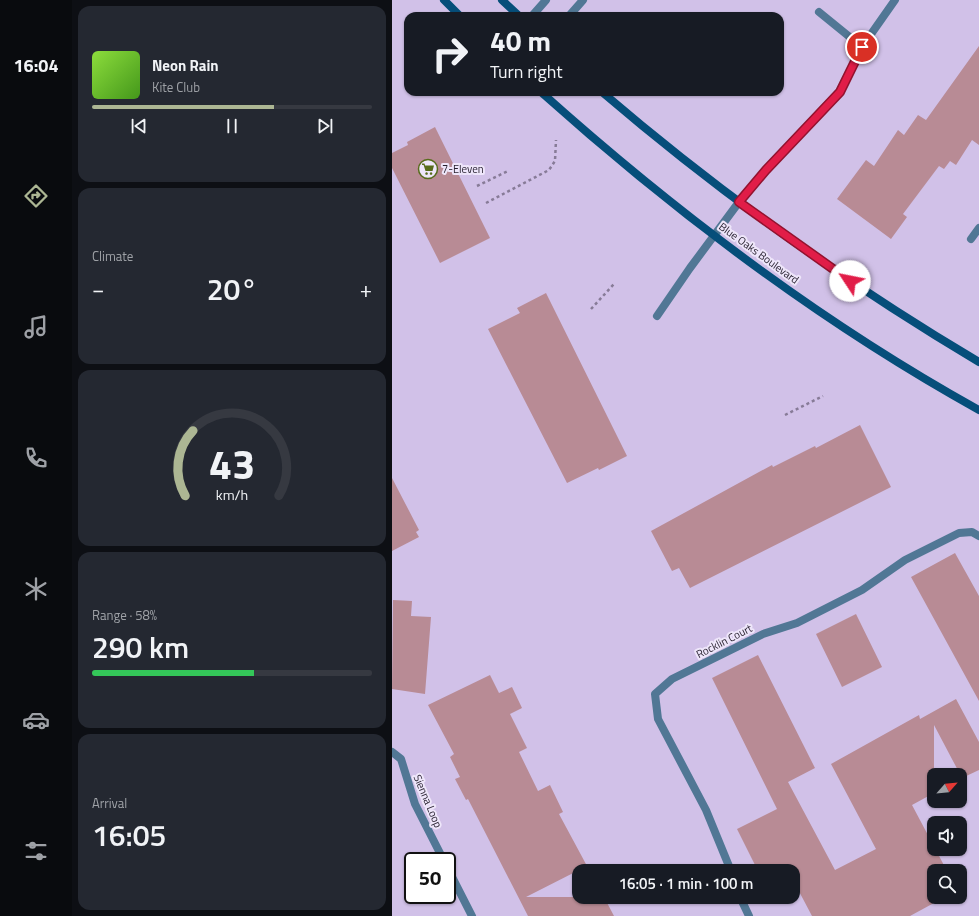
<!DOCTYPE html>
<html lang="en">
<head>
<meta charset="utf-8">
<style>
	body { margin:0; font-family:"Titillium Web",sans-serif; background:#242831; color:#f1f3f6; height:100vh; display:flex; flex-direction:column; font-size:15px; white-space:nowrap }
	* { box-sizing:border-box; margin:0 }
	p { font-size:13px; color:#9ea1a6 }
	.icon { flex:none; width:22px; height:22px; fill:none; stroke:currentColor; stroke-width:2; stroke-linecap:round; stroke-linejoin:round }
	.map { position:relative; flex:1; overflow:hidden }
	.side { display:flex; flex-direction:column; gap:6px; padding:6px; background:#0d0f14; width:320px }
	.side>* { flex:none }
	.hud { position:absolute; left:12px; top:12px; width:380px; height:84px; border-radius:12px; box-shadow:0 1px 3px #0004; background:#171b24; color:#f1f3f6; overflow:hidden }
	.needle { width:26px; rotate:63deg }
	.fabs { position:absolute; left:535px; top:768px; display:grid; gap:8px }
	.fabs a { display:grid; place-items:center; width:40px; height:40px; border-radius:8px; background:#171b24; box-shadow:0 1px 3px #0004; font-size:20px }
	.speed { position:absolute; left:12px; top:852px; display:flex; gap:8px; font-size:20px; font-weight:700; text-align:center }
	.speed>* { display:grid; place-content:center; width:52px; height:52px; border-radius:50%; background:#171b24; box-shadow:0 1px 3px #0004; line-height:1 }
	.speed .limit { border:2px solid #111; border-radius:6px; background:#fff; color:#111 }
	.pin { position:absolute; display:grid; place-items:center; width:34px; height:34px; color:#fff; margin:-17px; border:2px solid #fff; border-radius:50%; box-shadow:0 1px 4px #0007 }
	.me { position:absolute; width:44px; margin:-22px; rotate:304deg; stroke-linejoin:round; filter:drop-shadow(0 0 3px #0008) }
	.turn { display:flex; align-items:center; gap:14px; height:84px; padding:0 20px; font-size:18px }
	.turn .icon { width:52px; height:52px; stroke-width:2.5 }
	.turn b { display:block; font-size:28px; line-height:34px }
	.big { font-size:30px; font-weight:600; line-height:1.1 }
	.side .widget { flex:1; display:flex; flex-direction:column; justify-content:center; gap:6px; min-width:0; padding:0 14px; border-radius:12px; background:#242831 }
	.side .dial { align-items:center; gap:0 }
	.dial svg { height:104px; overflow:visible; fill:none; stroke:#363941; stroke-width:7; stroke-linecap:round; text-anchor:middle }
	.dial text { fill:#f1f3f6; stroke:none }
	.song { display:flex; align-items:center; gap:12px }
	.cover { width:48px; height:48px; border-radius:6px; background:linear-gradient(135deg,hsl(90 70% 55%),hsl(100 70% 35%)) }
	.played { height:4px; border-radius:2px; background:linear-gradient(90deg,#acb693 65%,#363941 65%) }
	.keys { display:flex; justify-content:space-around; direction:ltr }
	.heat { display:flex; justify-content:space-between; align-items:center; font-size:22px; direction:ltr }
	.charge { height:6px; border-radius:3px; background:linear-gradient(90deg,#34c759 58%,#363941 0) }
	.trip { position:absolute; left:180px; top:864px; width:228px; height:40px; border-radius:12px; background:#171b24; box-shadow:0 1px 3px #0004; font-weight:600; line-height:40px; text-align:center }
	main { display:flex; flex:1; min-height:0 }
	.tabs { display:flex; flex-direction:column; width:72px; justify-content:space-around; align-items:center; background:#090b0e; color:#9ea1a6 }
	.tabs .icon { width:28px; height:28px }
	.tabs .selected { color:#acb693 }
	.tabs b { font-size:18px; color:#f1f3f6 }
	.map>svg:first-child { display:block }
	.building { fill:#b88b95 }
	.lines { fill:none; stroke-linecap:round; stroke-linejoin:round }
	.path { stroke:#877b97; stroke-width:2.5; stroke-dasharray:3 3; stroke-linecap:butt }
	.service { stroke:#517795; stroke-width:8 }
	.minor { stroke:#517795; stroke-width:8 }
	.secondary { stroke:#064e7a; stroke-width:8 }
	.route-casing { stroke:#92132f; stroke-width:10 }
	.route { stroke:#e11d48; stroke-width:7 }
	.labels { text-anchor:middle; dominant-baseline:central; stroke-width:4; stroke-linejoin:round; paint-order:stroke }
	.poi-label { font-size:11px; fill:#241e2c; stroke:#eee6fa; text-anchor:start }
	.street-label { font-size:11px; fill:#241e2c; stroke:#eee6fa }
</style>
</head>
<body>
<main>
<nav class="tabs">
<b>16:04</b>
<svg class="icon selected" aria-label="directions" viewBox="0 0 24 24"><path d="M12 3l9 9-9 9-9-9zM9 14v-3h6M13 9l2 2-2 2"/></svg>
<svg class="icon" aria-label="music" viewBox="0 0 24 24"><path d="M9 18V5l10-2v13"/><circle cx="6" cy="18" r="3"/><circle cx="16" cy="16" r="3"/></svg>
<svg class="icon" aria-label="phone" viewBox="0 0 24 24"><path d="M5 4h4l2 5-3 2q2 4 5 5l2-3 5 2v4C11 20 4 13 5 4z"/></svg>
<svg class="icon" aria-label="climate" viewBox="0 0 24 24"><path d="M12 3v18M4 7l16 10M4 17L20 7"/></svg>
<svg class="icon" aria-label="car" viewBox="0 0 24 24"><path d="M5 17H2v-5l4-1 3-4h7l3 4 3 1v5h-3M9 17h6M6 11h13"/><circle cx="7" cy="17" r="2"/><circle cx="17" cy="17" r="2"/></svg>
<svg class="icon" aria-label="filters" viewBox="0 0 24 24"><path d="M4 7h16M4 17h16"/><circle cx="9" cy="7" r="2"/><circle cx="15" cy="17" r="2"/></svg>
</nav>
<section class="side">
<div class="widget">
<div class="song"><i class="cover"></i><div><b>Neon Rain</b><p>Kite Club</p></div></div>
<div class="played"></div>
<div class="keys"><svg class="icon" aria-label="previous" viewBox="0 0 24 24"><path d="M18 5L8 12l10 7zM5 5v14"/></svg><svg class="icon" aria-label="pause" viewBox="0 0 24 24"><path d="M8 5v14M16 5v14"/></svg><svg class="icon" aria-label="next" viewBox="0 0 24 24"><path d="M6 5l10 7-10 7zM19 5v14"/></svg></div>
</div>
<div class="widget"><p>Climate</p>
<div class="heat"><a>−</a><b class="big">20°</b><a>+</a></div>
</div>
<div class="widget dial"><svg viewBox="0 0 100 80">
<path d="M14 69A42 42 0 1 1 86 69"/>
<path d="M14 69A42 42 0 0 1 20 19" stroke="#acb693"/>
<text x="50" y="56" font-size="32" font-weight="700">43</text>
<text x="50" y="72" font-size="11">km/h</text>
</svg></div>
<div class="widget"><p>Range · 58%</p><b class="big">290 km</b><div class="charge"></div></div>
<div class="widget"><p>Arrival</p><b class="big">16:05</b></div>
</section>
<div class="map">
<svg width="587" height="916" viewBox="0 0 587 916">
	<rect width="100%" height="100%" fill="#d1c1e8"/>
	<!-- building -->
	<path class="building" d="M587 46V145L580 140 564 165 558 161 552 169 547 166 511 214 515 217 499 239 445 199 474 160 482 166 506 130 512 135 526 115 534 120Z
		M43 127 98 238 48 263 0 168V153L16 145 15 142Z
		M154 293 235 456 207 470 206 468 175 483 96 329 128 313 125 308Z
		M468 425 499 487 298 588 287 568 280 571 259 531 380 465 381 467 423 446 424 448Z
		M0 478 27 530 24 532 27 537 0 551Z
		M563 553 587 596V701L519 577Z
		M1 600 20 601 19 616 39 617 33 694 0 689Z
		M464 614 490 667 450 687 424 634Z
		M366 655 423 768 396 782 443 870 484 849 439 764 527 715 528 719 564 699 587 742V770L570 778 542 725V793L520 805 555 871H542V897H553L518 916H420L401 880V871H366L345 829 385 809 320 678Z
		M98 675 107 693 120 687 130 708 118 714 135 748 127 752 146 791 158 785 171 812 167 814 195 866 134 897H212L222 916H136L76 799 74 800 63 779 68 777 58 757 62 754 36 705Z"/>
	<g class="lines">
		<!-- path -->
		<path class="path" d="M85 186 116 171
			M94 203 157 170 163 161 164 140
			M199 309 222 284
			M393 415 431 396"/>
		<!-- service -->
		<path class="service" d="M427 12 470 47
			M140 16 154 0
			M177 16 191 0
			M265 316 298 268 347 202 374 170 447 92 470 47 503 0"/>
		<!-- minor -->
		<path class="minor" d="M579 239 587 228
			M0 752 9 759 23 804 52 861
			M55 867 80 916
			M339 871 314 810 266 719 263 694 280 679 371 634 405 623 470 590 513 560 567 533 580 532 587 536
			M348 897 357 916"/>
		<!-- secondary -->
		<path class="secondary" d="M52 0 68 16
			M110 0 127 16
			M149 92C283 212 430 323 587 410
			M210 92C328 193 454 283 587 362"/>
	</g>
	<g class="lines">
		<!-- route casing -->
		<g class="route-casing">
			<path id="route" d="M458 281 347 202 374 170 448 92 470 47"/>
		</g>
		<!-- route -->
		<use href="#route" class="route"/>
	</g>
	<!-- icons -->
	<defs>
		<g id="supermarket-ring" transform="scale(1)"><circle r="9.5" fill="#eee6fa" stroke="#576c1b" stroke-width="1.5"/><path d="M-6-5.5h2.5l.6 2H6L4.5 2H-2.5L-4.4-4H-6ZM-1.5 3.2a1.3 1.3 0 1 0 .1 0ZM3 3.2a1.3 1.3 0 1 0 .1 0Z" fill="#576c1b"/></g>
	</defs>
	<g fill-rule="evenodd">
		<use href="#supermarket-ring" x="36" y="169"/>
	</g>
	<g class="labels">
		<!-- poi labels -->
		<g class="poi-label">
			<text x="50" y="169">7-Eleven</text>
		</g>
		<!-- street labels -->
		<g class="street-label">
			<text transform="translate(367 253) rotate(36)">Blue Oaks Boulevard</text>
			<text transform="translate(332 641) rotate(-27)">Rocklin Court</text>
			<text transform="translate(36 801) rotate(67)">Sienna Loop</text>
		</g>
	</g>
</svg>
<div class="fabs">
<a><svg class="needle" viewBox="-14 -14 28 28"><path d="M0-13l5 13h-10z" fill="#e53935"/><path d="M0 13l5-13h-10z" fill="#9ea1a6"/></svg></a>
<a><svg class="icon" aria-label="sound" viewBox="0 0 24 24"><path d="M4 9h4l5-4v14l-5-4H4zM17 9q2 3 0 6"/></svg></a>
<a><svg class="icon" aria-label="search" viewBox="0 0 24 24"><circle cx="10" cy="10" r="6"/><path d="M15 15l6 6"/></svg></a>
</div>
<div class="speed"><div class="limit">50</div></div>
<div class="pin" style="left:470px;top:47px;background:#d93025"><svg class="icon" aria-label="arrive" viewBox="0 0 24 24"><path d="M6 21V4h12l-3 4 3 4H6"/></svg></div>
<svg class="me" style="left:458px;top:281px" viewBox="-20 -20 40 40"><circle r="19" fill="#fff"/><path d="M0-13L10 11 0 6-10 11z" fill="#e11d48"/></svg>
<div class="trip">16:05 · 1 min · 100 m</div>
<div class="hud">
<div class="turn"><svg class="icon" aria-label="right" viewBox="0 0 24 24"><path d="M7 20v-9h11M14 6l5 5-5 5"/></svg><div><b>40 m</b>Turn right</div></div>
</div>
</div>
</main>
</body>
</html>
